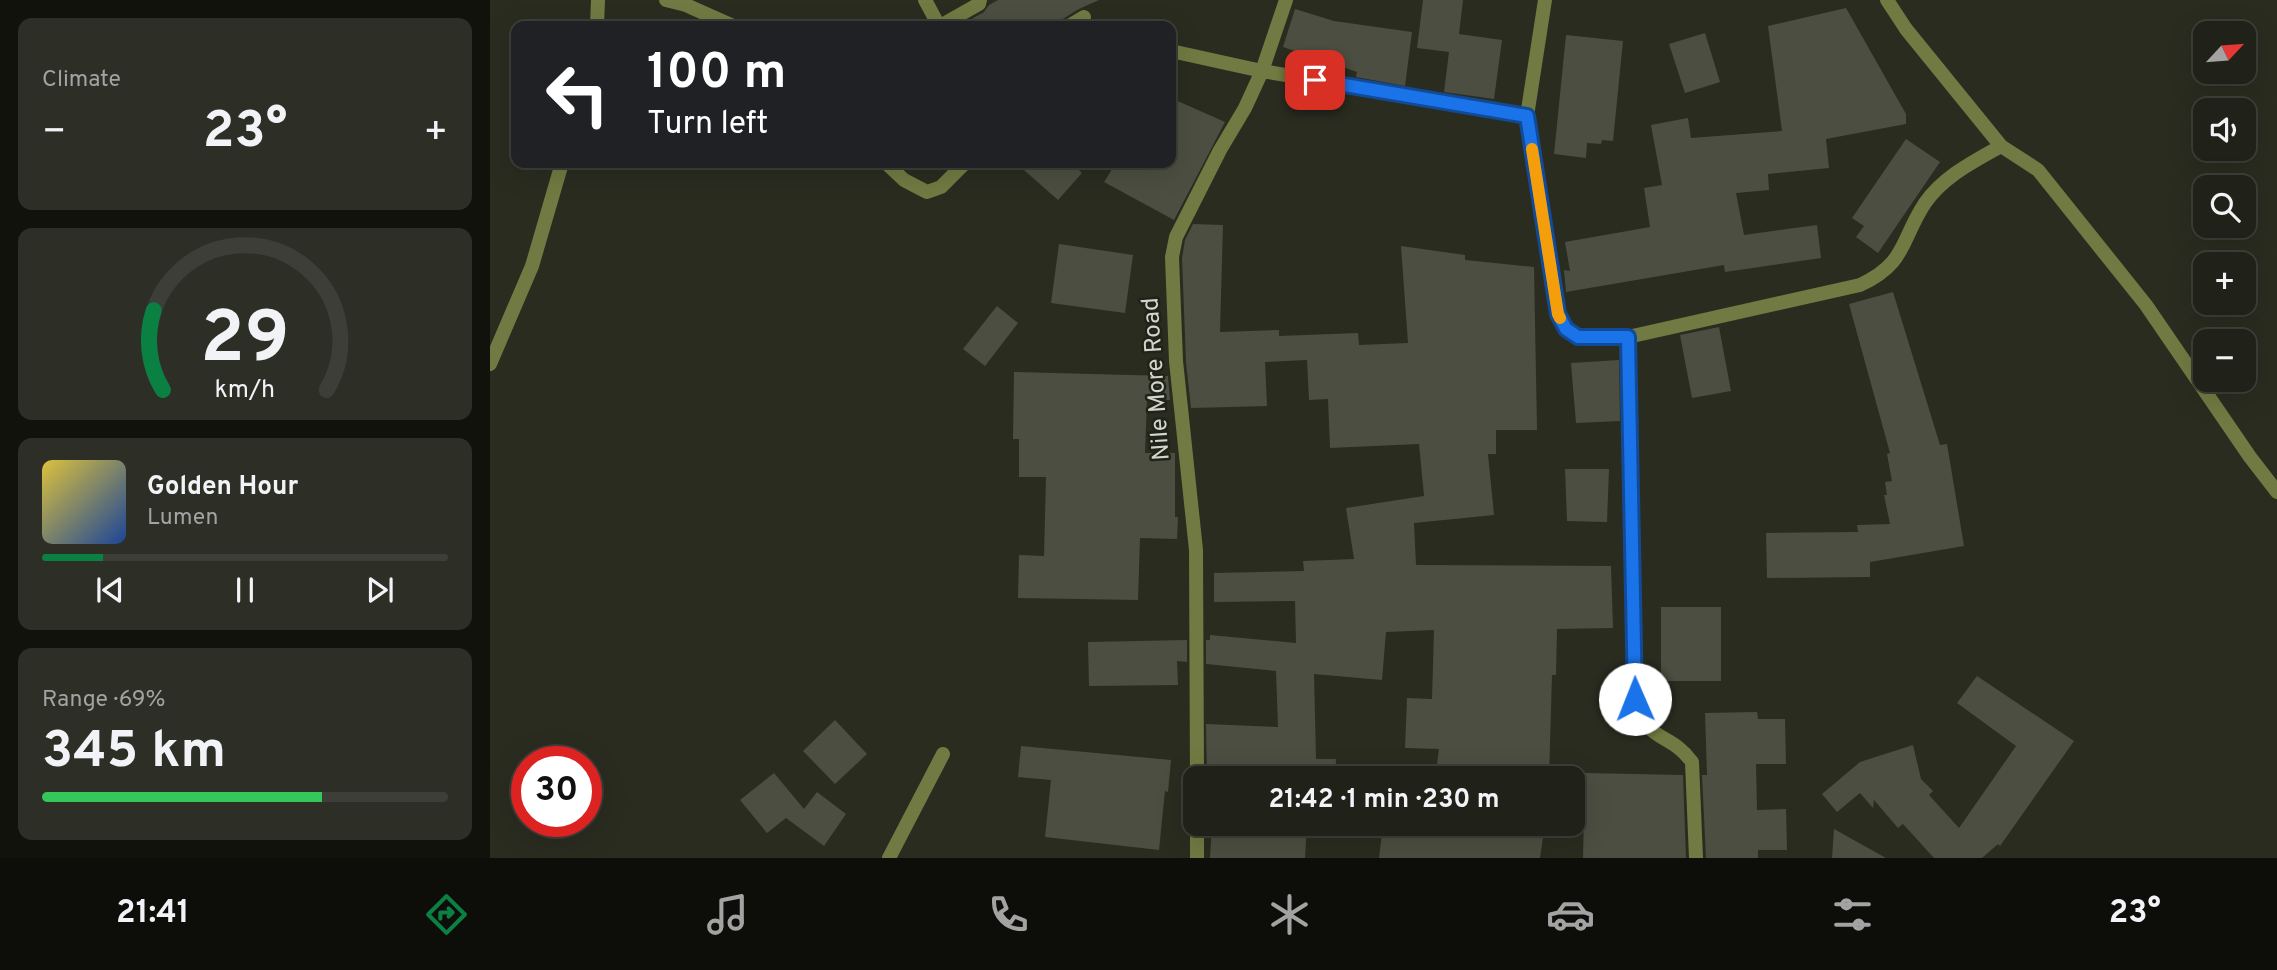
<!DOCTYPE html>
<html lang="en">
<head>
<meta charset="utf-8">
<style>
	body { margin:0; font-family:Overpass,sans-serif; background:#2d2e25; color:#f1f3f6; height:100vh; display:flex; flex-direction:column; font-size:26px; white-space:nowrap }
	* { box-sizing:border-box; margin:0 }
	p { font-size:23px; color:#a2a3a2 }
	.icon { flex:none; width:38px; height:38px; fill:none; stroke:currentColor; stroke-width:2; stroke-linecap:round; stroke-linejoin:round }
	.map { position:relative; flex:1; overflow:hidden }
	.panel { display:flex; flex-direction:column; gap:18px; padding:18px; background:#12120d; width:490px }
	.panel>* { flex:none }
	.hud { position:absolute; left:21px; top:21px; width:665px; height:147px; border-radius:14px; box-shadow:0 7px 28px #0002,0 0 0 2px #3d3e37; background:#202124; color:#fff; overflow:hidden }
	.needle { width:46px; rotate:64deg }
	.buttons { position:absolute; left:1703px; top:21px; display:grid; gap:14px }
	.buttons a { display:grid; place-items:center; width:63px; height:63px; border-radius:14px; background:#202118; box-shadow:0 7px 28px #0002,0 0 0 2px #3d3e37; font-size:35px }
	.speed { position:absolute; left:21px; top:746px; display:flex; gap:14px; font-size:35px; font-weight:700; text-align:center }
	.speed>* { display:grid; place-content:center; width:91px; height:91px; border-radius:50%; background:#202118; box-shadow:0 7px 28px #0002,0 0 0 2px #3d3e37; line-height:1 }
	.speed .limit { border:10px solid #d22; background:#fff; color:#111 }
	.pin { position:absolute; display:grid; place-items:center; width:60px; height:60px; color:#fff; margin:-30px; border-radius:14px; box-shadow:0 4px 10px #0006 }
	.me { position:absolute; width:77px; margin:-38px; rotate:359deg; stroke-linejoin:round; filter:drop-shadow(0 0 5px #0008) }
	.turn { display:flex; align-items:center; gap:24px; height:147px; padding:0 21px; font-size:32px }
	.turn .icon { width:91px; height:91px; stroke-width:2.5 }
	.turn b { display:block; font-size:49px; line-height:60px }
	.big { font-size:52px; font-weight:700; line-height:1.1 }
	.panel .card { flex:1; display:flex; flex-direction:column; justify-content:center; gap:10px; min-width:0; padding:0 24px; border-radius:14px; background:#2d2e25 }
	.panel .dial { align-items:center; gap:0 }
	.dial svg { height:182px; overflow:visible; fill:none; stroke:#3d3e37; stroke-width:7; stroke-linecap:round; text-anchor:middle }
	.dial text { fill:#f1f3f6; stroke:none }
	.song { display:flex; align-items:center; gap:21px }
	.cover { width:84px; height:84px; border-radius:10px; background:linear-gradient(135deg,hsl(50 70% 55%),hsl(220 70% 35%)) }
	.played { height:7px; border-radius:4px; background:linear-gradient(90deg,#0b8043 15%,#3d3e37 15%) }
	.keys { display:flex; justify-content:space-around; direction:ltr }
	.heat { display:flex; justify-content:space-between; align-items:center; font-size:38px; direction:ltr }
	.charge { height:10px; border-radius:5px; background:linear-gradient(90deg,#34c759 69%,#3d3e37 0) }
	.trip { position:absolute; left:693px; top:766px; width:402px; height:70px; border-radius:14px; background:#202118; box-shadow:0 7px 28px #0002,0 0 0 2px #3d3e37; font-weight:700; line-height:70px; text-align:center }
	.menu { display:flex; height:112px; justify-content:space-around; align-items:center; background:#0d0d0a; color:#a2a3a2 }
	.menu .icon { width:49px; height:49px }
	.menu .active { color:#0b8043 }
	.menu b { font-size:32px; color:#f1f3f6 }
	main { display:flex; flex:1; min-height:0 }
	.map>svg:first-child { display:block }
	.building { fill:#4c4e41 }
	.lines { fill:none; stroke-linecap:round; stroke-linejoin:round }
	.minor { stroke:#717a42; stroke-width:14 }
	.route-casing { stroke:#114b97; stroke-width:18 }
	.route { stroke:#1a73e8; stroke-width:12 }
	.slow { stroke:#f59e0b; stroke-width:12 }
	.labels { text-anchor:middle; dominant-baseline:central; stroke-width:5; stroke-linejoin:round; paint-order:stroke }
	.street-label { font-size:24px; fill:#d3d4cd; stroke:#202317 }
</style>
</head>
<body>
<main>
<section class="panel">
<div class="card"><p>Climate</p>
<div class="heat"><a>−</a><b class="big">23°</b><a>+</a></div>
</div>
<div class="card dial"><svg viewBox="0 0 100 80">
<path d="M14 69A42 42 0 1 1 86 69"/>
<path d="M14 69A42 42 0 0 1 10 34" stroke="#0b8043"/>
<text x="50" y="56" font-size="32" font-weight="700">29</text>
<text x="50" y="72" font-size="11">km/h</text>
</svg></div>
<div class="card">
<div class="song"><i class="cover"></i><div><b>Golden Hour</b><p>Lumen</p></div></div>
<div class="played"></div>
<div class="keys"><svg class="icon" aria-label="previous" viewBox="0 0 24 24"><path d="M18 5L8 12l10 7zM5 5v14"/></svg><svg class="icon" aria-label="pause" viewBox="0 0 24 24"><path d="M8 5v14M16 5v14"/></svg><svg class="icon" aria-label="next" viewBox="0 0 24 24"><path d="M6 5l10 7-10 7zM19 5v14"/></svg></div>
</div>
<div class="card"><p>Range · 69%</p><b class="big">345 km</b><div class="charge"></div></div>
</section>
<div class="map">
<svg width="1787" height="858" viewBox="0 0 1787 858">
	<rect width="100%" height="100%" fill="#2a2c20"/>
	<!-- building -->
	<path class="building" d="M508 0H609L589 9 561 26H469L494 12 499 5Z
		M933 0H973L969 34 1012 40 1004 99 954 92 959 52 927 48Z
		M1356 8 1416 114V124L1336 139 1339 168 1278 174 1279 190 1246 193 1254 235 1327 225 1331 258 1235 272 1234 265 1076 292 1074 270 1080 271 1075 242 1160 227 1154 188 1172 185 1161 125 1198 118 1201 138 1292 131 1278 26Z
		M805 9 844 21 922 32 915 86 866 77 867 72 793 47Z
		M1215 33 1230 82 1195 93 1179 44Z
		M1076 35 1133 41 1123 141 1112 140 1111 144 1097 143 1096 158 1064 154Z
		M681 98 735 122 684 220 614 182 626 163H681Z
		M1416 139 1450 162 1388 253 1366 237 1374 226 1362 218Z
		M526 163H581L592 173 568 200Z
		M703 224 733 225 730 332 789 330V336L868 333 869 345 918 343 911 246 975 255V260L1044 267 1047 430H1006V454H998L1004 515 924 523 926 565 1121 566 1123 628 1067 629 1066 675H1062L1059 779H945L949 749 915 748 917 698 942 699 944 630 896 632 892 680 824 674 826 759H846L845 779 717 777 716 724 788 727 786 671 716 664V640H720V635L806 643 805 601 724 602V573L814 571 813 561 864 559 856 508 934 496 929 444 840 448 838 399 819 400 817 360 775 362 777 406 701 408 696 362 692 258 695 240Z
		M569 244 643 255 635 313 561 303Z
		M1403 292 1450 445 1457 444 1474 546 1380 562V577L1277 578 1276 533 1368 532 1367 525 1400 524 1394 495H1397L1395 482 1402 481 1397 454 1400 453 1359 304Z
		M507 306 528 323 495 366 473 349Z
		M1229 327 1241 391 1202 398 1190 335Z
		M1129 360 1130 421 1086 423 1081 363Z
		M524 372 678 376 680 400 657 399 655 453H685V517H688L687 539 650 538 648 600 528 598 529 555 554 556 556 477H529V439H523Z
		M1075 469H1119L1117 522 1077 521Z
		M1171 607H1231V681H1171Z
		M697 640V662L687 661 688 685 599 686 598 642Z
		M1487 676 1584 741 1510 846 1508 844 1492 858H1444L1413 824 1408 828 1384 800 1383 808 1370 793 1347 812 1332 794 1370 762 1423 745 1431 779 1443 791 1439 795 1469 828 1526 746 1467 703Z
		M1267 712 1268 719H1295L1296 764H1266L1267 810 1296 809 1297 850H1268V858H1216L1212 775H1217L1215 713Z
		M345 720 377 754 345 784 313 751Z
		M531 746 681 760 678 792 675 791 669 850 555 837 561 780 528 777Z
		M284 773 314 809 327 792 356 814 334 846 296 818 277 833 250 800Z
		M1095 773 1193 775 1196 858H1093Z
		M722 824H817L815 858H720Z
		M930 824H1055L1050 858H889L892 833 929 838Z
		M1344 829 1396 858H1342Z"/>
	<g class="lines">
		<!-- minor -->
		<path class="minor" d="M176 0 196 5 243 26
			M435 0 449 26
			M1055 0 1037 116 1068 314 1076 329 1088 337H1138
			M1397 0 1416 29 1511 146 1548 170 1656 305 1760 457 1787 492
			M107 26 108 0
			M450 26 489 4 490 0
			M579 26 594 17
			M681 51 772 71 1037 116
			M396 163 414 180 437 192 451 187 475 163
			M0 364 42 266 72 163
			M707 779 706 550 686 361 682 257 686 237 730 150 755 108 772 71 796 0
			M707 824V858
			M399 858 453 754
			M1206 858 1202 762C1180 731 1156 744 1145 699L1138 337 1370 285C1417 263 1410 241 1435 203 1454 176 1483 162 1511 146"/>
	</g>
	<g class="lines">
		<!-- route casing -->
		<g class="route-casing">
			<path id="route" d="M825 80 1037 116 1068 314 1076 329 1088 337H1138L1145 699"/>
		</g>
		<!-- route -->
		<use href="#route" class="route"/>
		<!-- slow -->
		<path class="slow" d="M1042 149 1068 314 1070 318"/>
	</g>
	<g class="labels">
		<!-- street labels -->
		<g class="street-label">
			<text transform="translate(667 379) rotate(-94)">Nile More Road</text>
		</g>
	</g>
</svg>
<div class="buttons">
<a><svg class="needle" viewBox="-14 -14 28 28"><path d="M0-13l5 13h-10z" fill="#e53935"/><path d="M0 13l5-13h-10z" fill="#a2a3a2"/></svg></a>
<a><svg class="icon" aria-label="sound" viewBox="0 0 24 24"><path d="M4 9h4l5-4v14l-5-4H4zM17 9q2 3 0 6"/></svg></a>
<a><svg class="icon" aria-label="search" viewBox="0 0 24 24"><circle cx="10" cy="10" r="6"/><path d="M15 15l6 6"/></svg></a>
<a>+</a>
<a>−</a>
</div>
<div class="speed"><div class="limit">30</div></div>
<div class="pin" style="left:825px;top:80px;background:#d93025"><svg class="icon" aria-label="arrive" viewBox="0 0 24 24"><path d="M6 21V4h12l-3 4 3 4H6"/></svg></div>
<svg class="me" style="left:1145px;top:699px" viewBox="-20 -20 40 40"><circle r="19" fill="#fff"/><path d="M0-13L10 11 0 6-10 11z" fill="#1a73e8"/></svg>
<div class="trip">21:42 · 1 min · 230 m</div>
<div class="hud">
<div class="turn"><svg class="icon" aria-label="left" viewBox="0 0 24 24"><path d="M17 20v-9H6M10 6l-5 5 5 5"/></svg><div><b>100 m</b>Turn left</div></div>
</div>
</div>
</main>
<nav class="menu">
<b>21:41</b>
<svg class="icon active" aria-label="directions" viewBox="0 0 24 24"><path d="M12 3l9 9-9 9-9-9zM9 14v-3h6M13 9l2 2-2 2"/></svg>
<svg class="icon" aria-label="music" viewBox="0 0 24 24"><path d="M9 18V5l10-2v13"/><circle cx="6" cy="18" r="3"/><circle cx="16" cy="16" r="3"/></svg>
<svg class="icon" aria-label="phone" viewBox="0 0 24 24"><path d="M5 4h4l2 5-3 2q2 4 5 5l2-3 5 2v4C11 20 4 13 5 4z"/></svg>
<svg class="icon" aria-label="climate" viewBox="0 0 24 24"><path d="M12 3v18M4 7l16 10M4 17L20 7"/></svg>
<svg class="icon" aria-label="car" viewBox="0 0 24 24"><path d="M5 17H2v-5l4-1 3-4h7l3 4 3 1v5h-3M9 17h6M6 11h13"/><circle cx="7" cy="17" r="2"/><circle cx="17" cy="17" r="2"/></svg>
<svg class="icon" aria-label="filters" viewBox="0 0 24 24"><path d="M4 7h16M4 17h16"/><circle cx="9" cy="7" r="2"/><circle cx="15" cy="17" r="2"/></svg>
<b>23°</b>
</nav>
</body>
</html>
